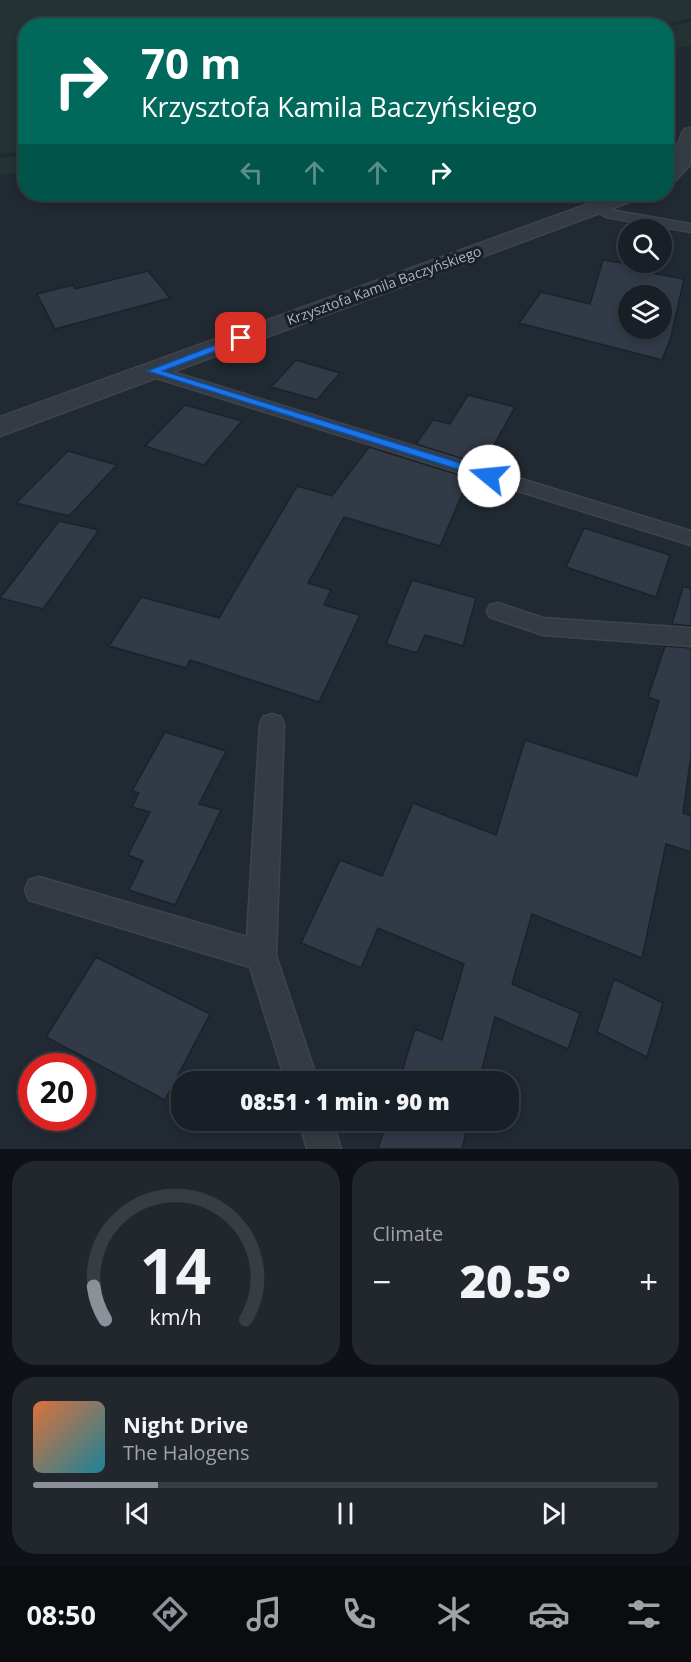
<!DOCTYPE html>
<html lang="en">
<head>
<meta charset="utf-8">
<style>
	body { margin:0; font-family:"Open Sans",sans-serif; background:#22272e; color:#f1f3f6; height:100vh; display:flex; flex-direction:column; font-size:22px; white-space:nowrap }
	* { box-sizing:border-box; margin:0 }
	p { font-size:20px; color:#9fa2a7 }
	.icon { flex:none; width:33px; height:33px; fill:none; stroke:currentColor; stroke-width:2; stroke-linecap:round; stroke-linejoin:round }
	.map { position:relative; height:1149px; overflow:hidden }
	.sheet { display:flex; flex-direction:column; gap:12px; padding:12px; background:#0e1115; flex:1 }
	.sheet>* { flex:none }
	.top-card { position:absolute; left:18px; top:18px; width:656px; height:183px; border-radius:24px; box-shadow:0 3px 9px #0003,0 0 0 2px #373d43; background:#00695c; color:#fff; overflow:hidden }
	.tools { position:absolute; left:618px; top:219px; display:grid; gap:12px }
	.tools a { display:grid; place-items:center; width:54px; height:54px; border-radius:50%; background:#191f26; box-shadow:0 3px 9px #0003,0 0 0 2px #373d43; font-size:30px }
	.speed { position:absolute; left:18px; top:1053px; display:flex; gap:12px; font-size:30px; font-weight:700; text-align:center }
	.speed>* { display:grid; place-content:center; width:78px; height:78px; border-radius:50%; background:#191f26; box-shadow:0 3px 9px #0003,0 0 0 2px #373d43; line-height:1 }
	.speed .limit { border:9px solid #d22; background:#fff; color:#111 }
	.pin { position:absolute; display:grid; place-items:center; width:51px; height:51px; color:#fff; margin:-26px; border-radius:12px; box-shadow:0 3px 9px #0006 }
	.me { position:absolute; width:66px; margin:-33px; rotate:287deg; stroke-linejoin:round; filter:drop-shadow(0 0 4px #0008) }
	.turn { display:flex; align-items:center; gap:21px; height:126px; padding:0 24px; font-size:27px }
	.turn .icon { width:78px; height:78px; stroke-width:2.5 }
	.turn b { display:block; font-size:42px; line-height:51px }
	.lanes { display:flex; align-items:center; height:57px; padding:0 24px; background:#0003; justify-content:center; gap:30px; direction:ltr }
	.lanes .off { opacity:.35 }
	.big { font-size:45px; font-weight:800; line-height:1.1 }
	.sheet .widget { flex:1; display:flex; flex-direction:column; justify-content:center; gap:9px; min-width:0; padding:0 21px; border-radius:24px; background:#22272e }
	.sheet .dial { align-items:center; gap:0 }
	.dial svg { height:156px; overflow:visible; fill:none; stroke:#373d43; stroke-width:7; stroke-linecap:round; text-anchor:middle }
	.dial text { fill:#f1f3f6; stroke:none }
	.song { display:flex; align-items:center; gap:18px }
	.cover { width:72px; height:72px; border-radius:9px; background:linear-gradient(135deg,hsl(20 70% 55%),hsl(190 70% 35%)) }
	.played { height:6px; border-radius:3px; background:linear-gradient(90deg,#8c9099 20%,#373d43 20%) }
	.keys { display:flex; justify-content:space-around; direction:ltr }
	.heat { display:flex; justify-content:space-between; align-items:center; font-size:33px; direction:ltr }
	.sheet .tiles { flex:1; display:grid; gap:12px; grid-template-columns:1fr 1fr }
	.widget:last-child { grid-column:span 2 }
	.trip { position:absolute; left:171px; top:1071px; width:348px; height:60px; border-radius:24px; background:#191f26; box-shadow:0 3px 9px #0003,0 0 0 2px #373d43; font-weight:800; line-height:60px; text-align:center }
	.tab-bar { display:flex; height:96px; justify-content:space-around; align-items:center; background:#0a0c0f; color:#9fa2a7 }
	.tab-bar .icon { width:42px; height:42px }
	.tab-bar .active { color:#8c9099 }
	.tab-bar b { font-size:27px; color:#f1f3f6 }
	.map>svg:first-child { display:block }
	.green { fill:#233233 }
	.building { fill:#313a46; stroke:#1c222a; stroke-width:1.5; fill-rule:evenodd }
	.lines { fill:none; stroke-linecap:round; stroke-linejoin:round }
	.service-casing { stroke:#3e444d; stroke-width:3 }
	.minor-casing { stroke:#3e444d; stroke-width:3 }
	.service { fill:#343b43; fill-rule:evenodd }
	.minor { fill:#343b43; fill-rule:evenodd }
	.route { fill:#1a73e8; stroke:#114b97; stroke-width:1.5 }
	.labels { text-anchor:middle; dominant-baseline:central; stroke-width:6; stroke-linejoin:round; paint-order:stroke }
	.far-street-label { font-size:14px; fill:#aeb5c0; stroke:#1a2028 }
</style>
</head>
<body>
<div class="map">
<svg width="691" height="1149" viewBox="0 0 691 1149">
	<rect width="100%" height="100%" fill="#212932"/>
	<!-- green -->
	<path class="green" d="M0 0H691V18L656 26H26L25 151 0 154Z
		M691 22V46L666 50V27Z
		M25 155V170L0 176V158Z"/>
	<!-- building -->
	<path class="building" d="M603 260 642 266 641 271 684 279 671 337 662 360 519 323 541 292 590 304ZM628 296H662V328H628Z
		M148 271 170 298 55 329 37 294 73 285 75 289Z
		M296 360 340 373 317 400 271 387Z
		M468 395 515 407 489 454 481 452 476 463 416 444 433 420 450 424Z
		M185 405 242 421 204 465 145 446Z
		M369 447 469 478 440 546 344 517 308 583 331 590 324 605 360 615 319 702 190 660 186 668 109 646 141 597 219 618 297 486 332 496Z
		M68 451 117 465 69 516 16 503Z
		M59 521 99 530 43 609 0 598Z
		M584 528 670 555 656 597 566 567Z
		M412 580 476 598 463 646 425 635 417 653 386 644Z
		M683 587 691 588V626L672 624Z
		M665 646 691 648V756L683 813 691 816V852L666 844 642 958 532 914 512 984 580 1013 568 1049 495 1017 479 1082H399L415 1029 442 1040 464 964 378 928 361 968 301 943 340 860 382 876 413 803 496 835 525 740 637 776 659 701 648 697Z
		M165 732 226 751 199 804 221 810 175 905 129 890 143 861 128 855 150 812 132 807 139 793 132 791Z
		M96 957 210 1014 165 1100 46 1037Z
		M614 979 663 1003 647 1057 597 1032Z
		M387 1120H469L462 1149H378Z"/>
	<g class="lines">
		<!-- service casing -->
		<g class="service-casing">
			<path id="service" d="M594 203 610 210 691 224V232L606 217 587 207Z
				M153 366 691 531V545L147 375 145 371Z
				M498 603 543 618 691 628V646L543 635 490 617 487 611 490 605Z
				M272 714 281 717 284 724 276 956 318 1082H286L250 967 39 903 29 900 25 890 29 880 39 877 247 937 260 724 263 717Z
				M299 1120H332L341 1149H307Z"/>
		</g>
		<!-- minor casing -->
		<g class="minor-casing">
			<path id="minor" d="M691 128 690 165 673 183 666 185V168L671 163 682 133 685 129Z
				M616 194H643L640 198 0 436V417Z"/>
		</g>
		<!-- service -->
		<use href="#service" class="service"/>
		<!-- minor -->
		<use href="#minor" class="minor"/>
	</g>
	<!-- route -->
	<path class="route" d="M241 335 246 338 245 340 163 371 493 473 495 476 493 478H485L147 371Z"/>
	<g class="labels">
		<!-- far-street labels -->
		<g class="far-street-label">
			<text transform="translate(384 285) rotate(-20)">Krzysztofa Kamila Baczyńskiego</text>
		</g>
	</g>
</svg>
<div class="tools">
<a><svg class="icon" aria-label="search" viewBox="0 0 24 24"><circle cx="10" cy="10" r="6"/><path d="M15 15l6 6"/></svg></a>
<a><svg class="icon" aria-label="layers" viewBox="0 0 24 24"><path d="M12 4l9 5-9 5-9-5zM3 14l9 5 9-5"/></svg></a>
</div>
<div class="speed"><div class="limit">20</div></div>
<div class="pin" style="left:241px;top:338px;background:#d93025"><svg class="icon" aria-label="arrive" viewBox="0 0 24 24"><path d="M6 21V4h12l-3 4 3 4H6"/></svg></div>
<svg class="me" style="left:489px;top:476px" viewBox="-20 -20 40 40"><circle r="19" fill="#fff"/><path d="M0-13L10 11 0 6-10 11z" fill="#1a73e8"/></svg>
<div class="trip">08:51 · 1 min · 90 m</div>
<div class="top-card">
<div class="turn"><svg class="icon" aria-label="right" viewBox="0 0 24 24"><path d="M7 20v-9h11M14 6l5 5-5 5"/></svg><div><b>70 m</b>Krzysztofa Kamila Baczyńskiego</div></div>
<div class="lanes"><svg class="icon off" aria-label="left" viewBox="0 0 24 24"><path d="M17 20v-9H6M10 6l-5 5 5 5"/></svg><svg class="icon off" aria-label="ahead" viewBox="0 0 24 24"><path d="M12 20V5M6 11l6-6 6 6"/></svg><svg class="icon off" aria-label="ahead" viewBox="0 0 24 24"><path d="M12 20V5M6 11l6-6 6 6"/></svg><svg class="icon" aria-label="right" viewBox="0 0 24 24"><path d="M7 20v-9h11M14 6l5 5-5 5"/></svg></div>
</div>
</div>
<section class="sheet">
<div class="tiles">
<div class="widget dial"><svg viewBox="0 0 100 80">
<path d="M14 69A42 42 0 1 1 86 69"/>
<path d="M14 69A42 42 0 0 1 8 52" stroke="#8c9099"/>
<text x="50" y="56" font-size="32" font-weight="700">14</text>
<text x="50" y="72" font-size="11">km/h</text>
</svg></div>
<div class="widget"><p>Climate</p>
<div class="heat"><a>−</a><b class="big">20.5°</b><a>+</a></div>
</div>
<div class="widget">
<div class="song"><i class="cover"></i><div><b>Night Drive</b><p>The Halogens</p></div></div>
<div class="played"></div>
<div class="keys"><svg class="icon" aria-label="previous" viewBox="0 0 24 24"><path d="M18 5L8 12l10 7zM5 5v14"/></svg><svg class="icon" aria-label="pause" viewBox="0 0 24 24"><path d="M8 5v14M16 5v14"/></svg><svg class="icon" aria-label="next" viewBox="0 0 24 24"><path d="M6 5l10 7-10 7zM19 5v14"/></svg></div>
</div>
</div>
</section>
<nav class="tab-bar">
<b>08:50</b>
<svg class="icon active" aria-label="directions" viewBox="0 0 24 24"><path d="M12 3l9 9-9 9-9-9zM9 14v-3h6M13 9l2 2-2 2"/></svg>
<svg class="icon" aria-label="music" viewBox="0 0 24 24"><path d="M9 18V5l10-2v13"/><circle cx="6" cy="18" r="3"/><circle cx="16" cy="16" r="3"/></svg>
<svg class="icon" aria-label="phone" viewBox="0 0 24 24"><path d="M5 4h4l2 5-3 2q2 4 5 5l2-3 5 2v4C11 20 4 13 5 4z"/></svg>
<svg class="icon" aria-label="climate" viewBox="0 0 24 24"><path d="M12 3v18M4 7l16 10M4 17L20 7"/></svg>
<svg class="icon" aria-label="car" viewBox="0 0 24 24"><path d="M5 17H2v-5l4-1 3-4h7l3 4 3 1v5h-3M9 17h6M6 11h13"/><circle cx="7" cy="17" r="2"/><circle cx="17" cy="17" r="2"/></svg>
<svg class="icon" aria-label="filters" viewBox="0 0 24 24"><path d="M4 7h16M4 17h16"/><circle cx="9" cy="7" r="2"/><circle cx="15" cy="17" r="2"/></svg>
</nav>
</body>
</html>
